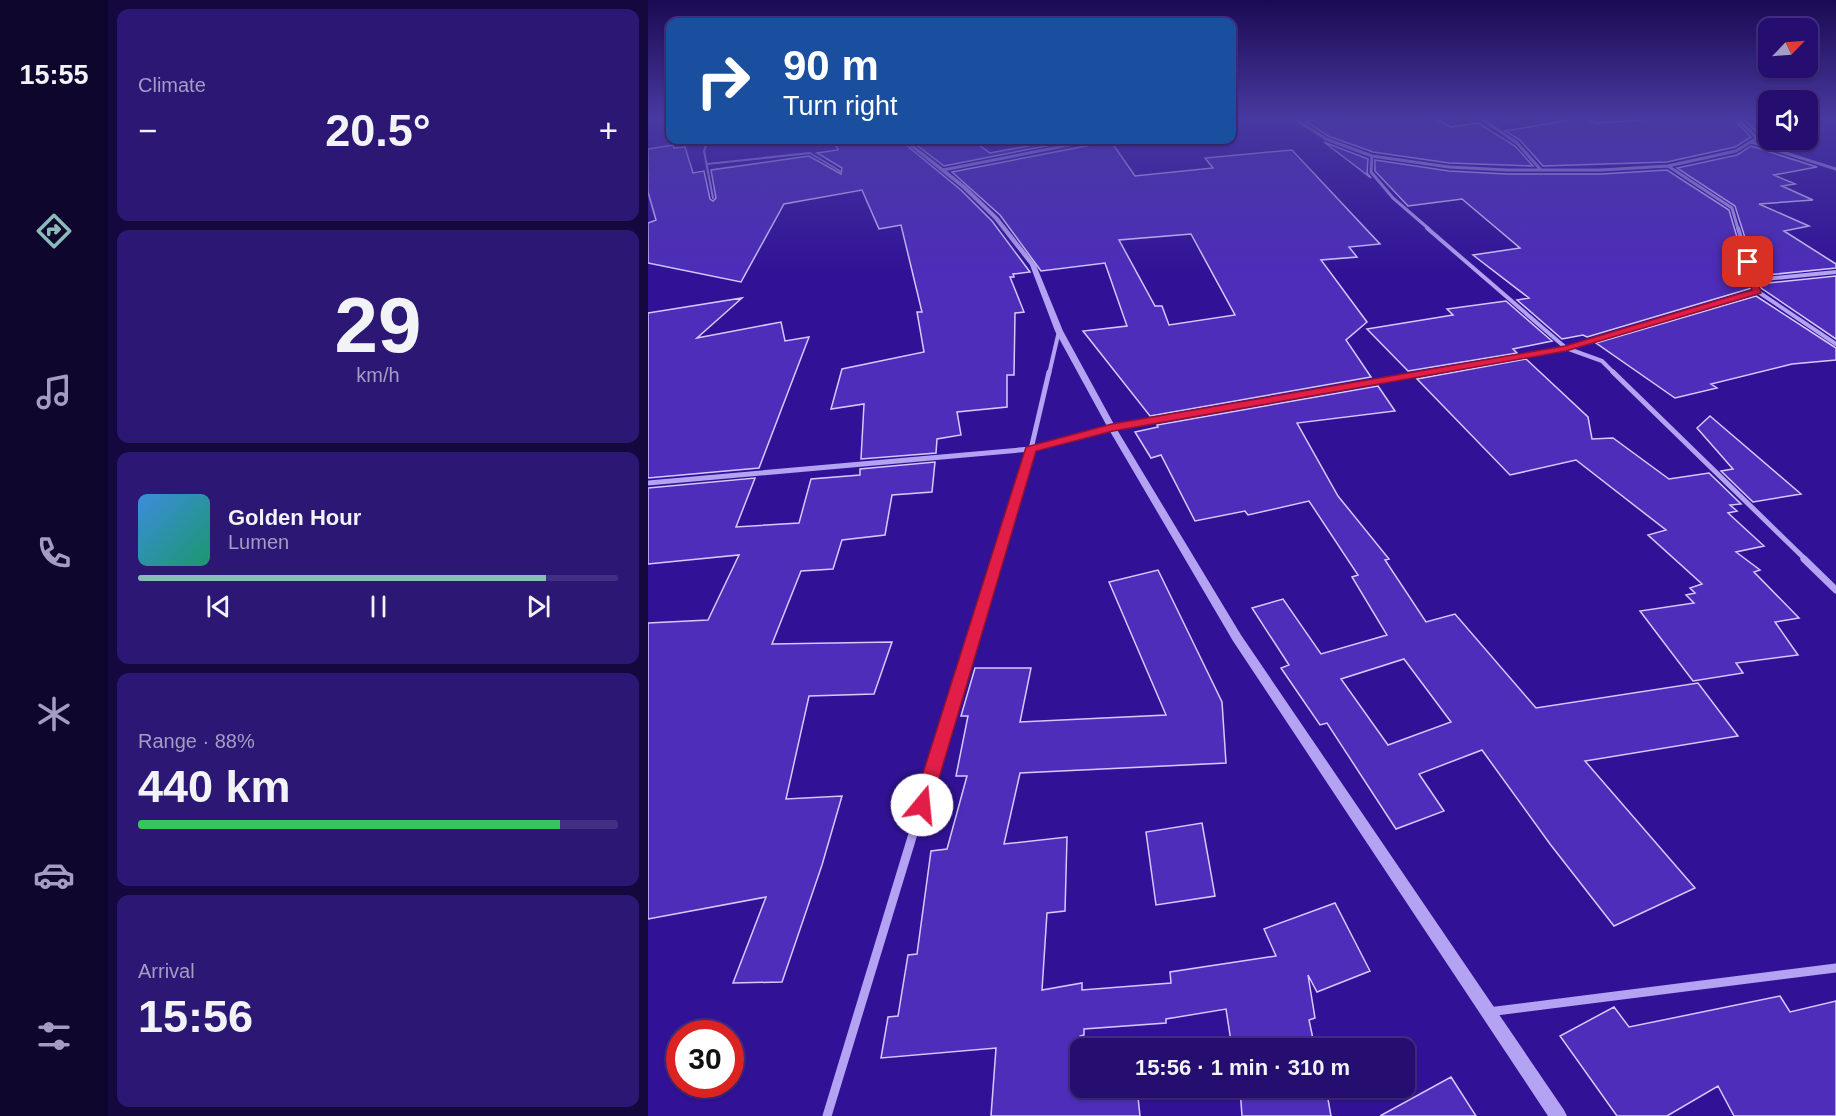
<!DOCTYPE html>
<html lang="en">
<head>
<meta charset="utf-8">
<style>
	body { margin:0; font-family:Arial,sans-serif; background:#2d1775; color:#f1f3f6; height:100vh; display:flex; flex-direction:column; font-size:22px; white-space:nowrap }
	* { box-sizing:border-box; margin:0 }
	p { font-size:20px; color:#a39cc3 }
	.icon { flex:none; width:33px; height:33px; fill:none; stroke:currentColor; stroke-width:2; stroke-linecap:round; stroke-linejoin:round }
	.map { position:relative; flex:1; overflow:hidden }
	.panel { display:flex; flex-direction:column; gap:9px; padding:9px; background:#14083e; width:540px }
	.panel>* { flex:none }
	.guide { position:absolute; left:18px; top:18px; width:570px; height:126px; border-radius:12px; box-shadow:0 2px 4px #0004,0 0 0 2px #422e83; background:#1a4fa0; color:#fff; overflow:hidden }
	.needle { width:39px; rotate:65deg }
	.fabs { position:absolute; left:1110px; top:18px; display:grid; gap:12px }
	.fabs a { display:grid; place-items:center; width:60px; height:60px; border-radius:12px; background:#250e70; box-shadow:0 2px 4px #0004,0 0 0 2px #422e83; font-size:30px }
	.speed { position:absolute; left:18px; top:1020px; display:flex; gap:12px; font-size:30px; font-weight:700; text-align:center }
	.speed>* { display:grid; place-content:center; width:78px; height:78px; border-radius:50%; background:#250e70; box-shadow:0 2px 4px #0004,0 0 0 2px #422e83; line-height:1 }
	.speed .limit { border:9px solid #d22; background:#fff; color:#111 }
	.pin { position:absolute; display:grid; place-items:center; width:51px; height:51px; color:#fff; margin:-26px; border-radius:12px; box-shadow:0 3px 9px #0006 }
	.me { position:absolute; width:66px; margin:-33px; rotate:17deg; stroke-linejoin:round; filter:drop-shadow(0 0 4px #0008) }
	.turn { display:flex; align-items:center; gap:21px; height:126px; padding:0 18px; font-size:27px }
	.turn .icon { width:78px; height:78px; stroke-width:2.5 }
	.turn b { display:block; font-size:42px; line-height:51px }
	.big { font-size:45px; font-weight:600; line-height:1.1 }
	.panel .widget { flex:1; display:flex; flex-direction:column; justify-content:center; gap:9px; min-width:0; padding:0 21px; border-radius:12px; background:#2d1775 }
	.panel .dial { align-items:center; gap:0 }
	.dial b { font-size:78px; line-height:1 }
	.song { display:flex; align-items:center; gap:18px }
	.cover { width:72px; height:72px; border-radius:9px; background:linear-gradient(135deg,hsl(210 70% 55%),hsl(160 70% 35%)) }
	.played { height:6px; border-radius:3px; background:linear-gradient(90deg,#8bbbb9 85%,#422e83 85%) }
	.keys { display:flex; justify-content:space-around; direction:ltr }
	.heat { display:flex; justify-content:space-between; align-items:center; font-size:33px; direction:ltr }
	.charge { height:9px; border-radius:4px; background:linear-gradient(90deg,#34c759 88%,#422e83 0) }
	.trip { position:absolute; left:422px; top:1038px; width:345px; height:60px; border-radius:12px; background:#250e70; box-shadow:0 2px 4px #0004,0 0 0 2px #422e83; font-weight:600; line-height:60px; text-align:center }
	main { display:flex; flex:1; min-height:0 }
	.tab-bar { display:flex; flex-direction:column; width:108px; justify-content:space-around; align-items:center; background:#0f062d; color:#a39cc3 }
	.tab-bar .icon { width:42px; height:42px }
	.tab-bar .selected { color:#8bbbb9 }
	.tab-bar b { font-size:27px; color:#f1f3f6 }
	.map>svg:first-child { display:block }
	.building { fill:#4d2db9; stroke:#d5cafd; stroke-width:1.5; fill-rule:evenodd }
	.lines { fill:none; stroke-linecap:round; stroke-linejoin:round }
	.service { stroke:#b4a3f3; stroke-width:2 }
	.minor-far4 { stroke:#b4a3f3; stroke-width:3 }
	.minor-far3 { stroke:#b4a3f3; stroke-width:4 }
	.minor-far2 { stroke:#b4a3f3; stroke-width:5 }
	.minor-far1 { stroke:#b4a3f3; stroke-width:7 }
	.minor { stroke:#b4a3f3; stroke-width:9 }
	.tertiary { fill:#b4a3f3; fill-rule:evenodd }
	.route { fill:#e11d48; stroke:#92132f; stroke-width:1.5 }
</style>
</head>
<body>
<main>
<nav class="tab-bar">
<b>15:55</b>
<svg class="icon selected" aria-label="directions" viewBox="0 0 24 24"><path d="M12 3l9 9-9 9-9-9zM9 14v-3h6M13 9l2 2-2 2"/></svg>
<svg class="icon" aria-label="music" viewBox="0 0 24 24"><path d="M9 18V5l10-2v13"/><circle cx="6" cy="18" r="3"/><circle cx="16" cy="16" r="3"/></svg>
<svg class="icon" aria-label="phone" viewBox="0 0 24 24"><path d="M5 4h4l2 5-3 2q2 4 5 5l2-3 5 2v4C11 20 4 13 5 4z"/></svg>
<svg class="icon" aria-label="climate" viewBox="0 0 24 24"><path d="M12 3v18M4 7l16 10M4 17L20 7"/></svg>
<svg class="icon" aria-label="car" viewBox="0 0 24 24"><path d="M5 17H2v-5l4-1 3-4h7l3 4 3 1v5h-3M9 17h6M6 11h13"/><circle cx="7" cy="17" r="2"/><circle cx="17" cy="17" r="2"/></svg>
<svg class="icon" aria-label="filters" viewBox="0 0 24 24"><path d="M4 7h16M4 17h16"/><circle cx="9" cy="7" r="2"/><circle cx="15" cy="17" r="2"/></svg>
</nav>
<section class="panel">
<div class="widget"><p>Climate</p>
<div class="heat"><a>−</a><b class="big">20.5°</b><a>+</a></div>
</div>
<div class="widget dial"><b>29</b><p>km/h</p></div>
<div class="widget">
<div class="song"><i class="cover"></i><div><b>Golden Hour</b><p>Lumen</p></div></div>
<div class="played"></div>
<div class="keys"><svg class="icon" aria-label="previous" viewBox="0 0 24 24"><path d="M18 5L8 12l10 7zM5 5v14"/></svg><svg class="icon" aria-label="pause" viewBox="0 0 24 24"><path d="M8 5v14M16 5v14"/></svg><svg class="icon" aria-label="next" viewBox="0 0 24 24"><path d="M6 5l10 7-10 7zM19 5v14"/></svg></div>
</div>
<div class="widget"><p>Range · 88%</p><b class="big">440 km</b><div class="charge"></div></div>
<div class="widget"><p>Arrival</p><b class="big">15:56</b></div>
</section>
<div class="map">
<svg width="1188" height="1116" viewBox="0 0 1188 1116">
	<rect width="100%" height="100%" fill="#311296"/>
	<!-- building -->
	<path class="building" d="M693 117H783L803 127 830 123 867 146 885 166 801 163 725 152 680 136 657 121Z
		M1041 117H1084L1103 137 1087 147 1019 162 895 166 872 140 857 131 934 118 949 123Z
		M1093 117H1120V140H1131L1111 141 1112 135Z
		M186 140H252L313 190 344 221 382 272 365 274 366 277H362L376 312 367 313 366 375H359V407L309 412 313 435 289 439 288 453 213 459 216 404 183 409 194 369 276 352 269 312H274L253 225 231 229 214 190 136 204 93 282 0 263V223L8 220 0 192V149L25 145 26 148 37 147 45 173 56 171 62 199 65 201 68 198 63 170 161 156 193 174 194 168 169 153 190 150Z
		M262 140H324L342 153 401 142 408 144 296 166Z
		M451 140H462L487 176 565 168 557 158 644 150 732 244 701 247 709 257 673 260 719 322 698 340 723 377 502 416 435 331 479 326 457 263 393 271 352 215 304 172 448 144ZM543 234 587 315 521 325 514 306H507L471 240Z
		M676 142 720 159 719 173 723 178Z
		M1103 146 1169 167 1126 175 1147 184 1134 186 1165 200 1111 204 1161 226 1136 231 1188 264V268L1109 276 1087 206 1029 168 1089 155Z
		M727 160 801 171 859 174H953L1019 170 1081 210 1104 288 939 337 935 335 914 339 869 300 881 298 825 255 872 248 814 199 760 206 727 171Z
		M1188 276V339L1113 288 1111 284Z
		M1108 296 1188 348V360L1144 364 1063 384 1069 388 1027 398 948 343Z
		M94 298 49 338 133 322 137 341 161 337 111 468 0 478V313Z
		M858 301 904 341 865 349 869 353 760 371 719 329 805 315 799 309Z
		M878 359 940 417 944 439 965 438 1021 479 1061 473 1093 504 1082 505 1089 511 1080 513 1116 546 1088 552 1112 570 1106 572 1151 618 1127 622 1150 655 1088 663 1095 673 1045 681 992 611 1046 603 1038 595 1047 593 1042 588 1054 584 1000 535 1018 530 928 460 862 475 769 379Z
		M730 386 747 411 649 423 690 496 741 559 737 560 778 622 807 614 888 708 1050 683 1090 736 937 761 1047 888 966 926 902 844 834 750 771 774 796 811 748 829 679 723 672 725 633 668 641 665 604 608 635 599 673 654 739 635 704 577 710 575 661 501 600 515 597 511 547 521 513 455 503 458 487 432 510 427 509 425ZM756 659 803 722 740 745 693 679Z
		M1062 416 1153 494 1105 502 1073 471 1085 469 1049 428Z
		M287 462 284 492 244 495 237 535 194 540 185 569 153 571 124 644 244 642 226 694 161 696 138 799 194 796 174 865 134 982 85 983 118 897 0 919V623L60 620 91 555 0 564V488L107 478 88 527 151 523 163 479 212 475V469Z
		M510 570 574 702 578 763 372 773 356 844 419 837 417 911 399 913 394 990 434 983V990L523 983 522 972 628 956 616 929 687 903 722 971 669 992 660 975 667 1018 661 1020 667 1048H584L578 1009 518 1019V1023L436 1029V1035L432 1036 431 1088H489L492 1116H343L348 1048 233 1058 240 1017 250 1016 260 955 269 954 283 851 299 849 319 776H308L320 716H313L327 668H383L372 722 518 715 461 582Z
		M554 823 567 896 508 905 498 832Z
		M1132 996 1142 1012 1188 1001V1116H1086L1070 1086 1019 1116H969L912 1036 966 1007 981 1027Z
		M803 1077 828 1116H732Z
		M592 1088H678L683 1116H594Z"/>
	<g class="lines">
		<!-- service -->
		<path class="service" d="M60 140 56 151 65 198
			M59 164 162 153 192 171"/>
		<!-- minor-far4 -->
		<path class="minor-far4" d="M644 117 678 139 724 156 801 167 859 170H953L1020 166 1088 151 1109 138 1088 117
			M831 117 869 143 893 170
			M584 118 592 117
			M1103 142 1188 169
			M724 156 723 172 745 198 781 229
			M1020 166 1084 208 1090 229
			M295 170 447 140"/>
		<!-- minor-far3 -->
		<path class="minor-far3" d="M779 228 918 348 954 361 967 374
			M1106 280 1188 272
			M1109 291 1188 344
			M401 374 411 331
			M773 374 918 348 1109 291 1090 228"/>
		<!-- minor-far2 -->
		<path class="minor-far2" d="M965 372 1158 560
			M0 483 383 449 464 428 782 372
			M349 560 383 449 401 372"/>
		<!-- minor-far1 -->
		<path class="minor-far1" d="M1156 559 1188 590
			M275 803 349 559"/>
		<!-- minor -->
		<path class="minor" d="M840 1012 1188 968
			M179 1116 275 801"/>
		<!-- tertiary -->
		<path class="tertiary" d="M254 140H259L318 186 350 217 388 265 415 331 468 428 593 635 916 1110 919 1116H900L585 641 460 428 407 331 382 265 346 219 314 188Z"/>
	</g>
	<!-- sky -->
	<linearGradient id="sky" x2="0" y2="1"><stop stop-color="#1b0a52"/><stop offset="0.43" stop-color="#4839a0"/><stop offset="1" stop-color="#4839a0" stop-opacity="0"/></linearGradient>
	<rect width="1188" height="273" fill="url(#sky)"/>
	<!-- route -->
	<path class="route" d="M1100 260 1105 262 1113 293 918 351 465 431 388 451 283 805 280 810 274 812 268 810 265 805 378 447 464 424 917 346 1104 290 1096 262Z"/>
</svg>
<div class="fabs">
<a><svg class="needle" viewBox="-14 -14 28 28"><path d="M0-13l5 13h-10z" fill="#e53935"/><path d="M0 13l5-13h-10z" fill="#a39cc3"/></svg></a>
<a><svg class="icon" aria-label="sound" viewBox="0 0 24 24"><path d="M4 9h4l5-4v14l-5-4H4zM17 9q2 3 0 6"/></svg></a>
</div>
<div class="speed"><div class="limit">30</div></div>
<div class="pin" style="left:1100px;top:262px;background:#d93025"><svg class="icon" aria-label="arrive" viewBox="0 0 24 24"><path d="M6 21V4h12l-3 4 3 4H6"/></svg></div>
<svg class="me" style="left:274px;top:805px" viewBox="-20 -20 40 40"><circle r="19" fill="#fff"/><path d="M0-13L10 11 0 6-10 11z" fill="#e11d48"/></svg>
<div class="trip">15:56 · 1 min · 310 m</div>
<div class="guide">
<div class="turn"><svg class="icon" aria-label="right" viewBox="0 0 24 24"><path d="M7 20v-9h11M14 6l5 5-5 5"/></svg><div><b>90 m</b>Turn right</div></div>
</div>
</div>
</main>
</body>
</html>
